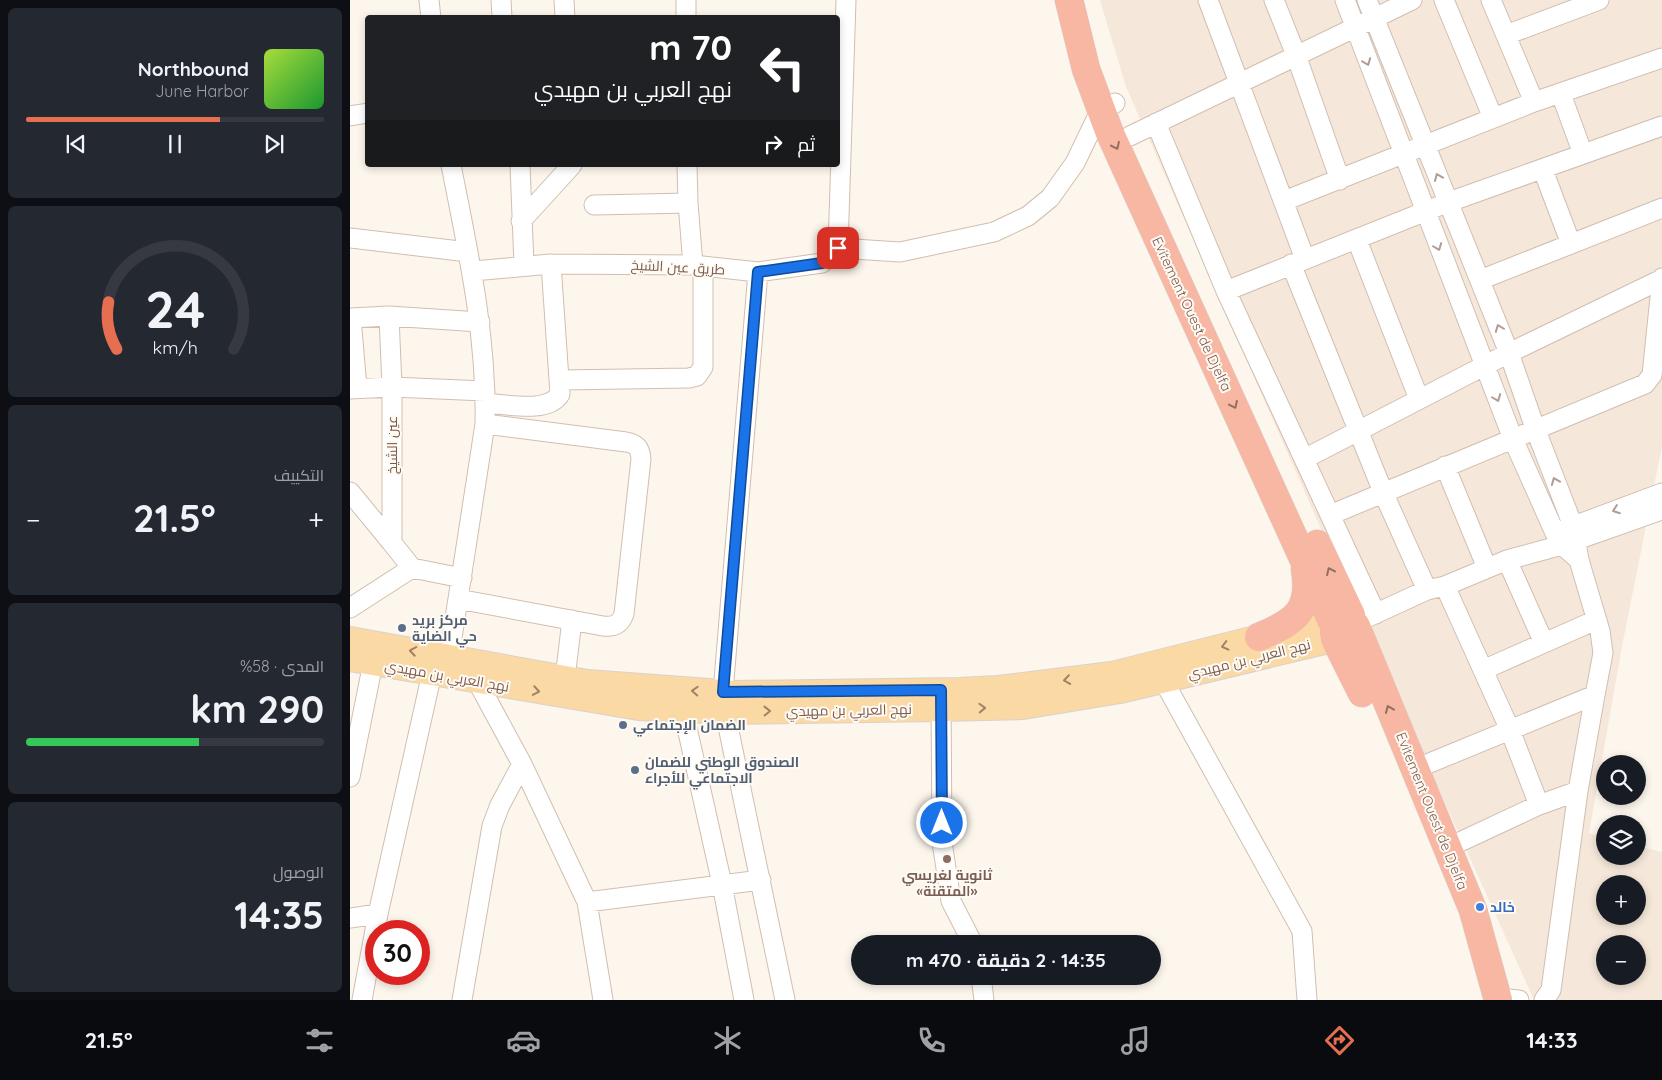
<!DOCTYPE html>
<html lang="ar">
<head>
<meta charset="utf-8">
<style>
	body { margin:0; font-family:Quicksand,Cairo,sans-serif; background:#242831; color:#f1f3f6; direction:rtl; height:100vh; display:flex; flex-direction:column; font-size:19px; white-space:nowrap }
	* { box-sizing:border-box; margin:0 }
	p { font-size:16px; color:#9ea1a6 }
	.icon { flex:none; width:28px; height:28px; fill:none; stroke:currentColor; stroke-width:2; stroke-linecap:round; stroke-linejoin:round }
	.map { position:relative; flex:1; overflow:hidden; direction:ltr }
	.sheet { display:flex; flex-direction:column; gap:8px; padding:8px; background:#0d0f14; width:350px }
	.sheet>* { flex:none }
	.guide { position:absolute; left:15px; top:15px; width:475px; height:152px; border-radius:5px; box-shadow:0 2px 8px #0003; direction:rtl; background:#202124; color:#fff; overflow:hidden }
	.tools { position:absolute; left:1246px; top:755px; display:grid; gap:10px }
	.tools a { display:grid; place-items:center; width:50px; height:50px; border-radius:50%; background:#171b24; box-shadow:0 2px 8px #0003; font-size:25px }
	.speed { position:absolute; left:15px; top:920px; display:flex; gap:10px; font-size:25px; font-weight:700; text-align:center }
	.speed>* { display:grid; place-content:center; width:65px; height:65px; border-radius:50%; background:#171b24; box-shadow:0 2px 8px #0003; line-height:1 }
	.speed .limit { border:8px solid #d22; background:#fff; color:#111 }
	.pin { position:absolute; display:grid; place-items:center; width:42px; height:42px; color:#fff; margin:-21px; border-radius:10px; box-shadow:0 2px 8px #0006 }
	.me { position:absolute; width:55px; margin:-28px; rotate:0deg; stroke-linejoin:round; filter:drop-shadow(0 0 4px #0008) }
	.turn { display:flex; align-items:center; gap:18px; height:105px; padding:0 25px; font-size:22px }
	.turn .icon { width:65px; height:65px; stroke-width:2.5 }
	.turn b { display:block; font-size:35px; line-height:42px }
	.then { display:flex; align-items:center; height:48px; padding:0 25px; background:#0003; gap:10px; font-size:19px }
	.big { font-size:38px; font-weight:700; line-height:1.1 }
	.sheet .tile { flex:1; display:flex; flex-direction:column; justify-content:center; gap:8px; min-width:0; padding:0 18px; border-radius:8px; background:#242831 }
	.sheet .dial { align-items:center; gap:0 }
	.dial svg { height:130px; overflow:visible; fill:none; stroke:#363941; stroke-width:7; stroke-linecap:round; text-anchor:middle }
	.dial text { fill:#f1f3f6; stroke:none }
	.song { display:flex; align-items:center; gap:15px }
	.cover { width:60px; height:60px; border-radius:8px; background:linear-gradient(135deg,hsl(80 70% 55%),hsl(130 70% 35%)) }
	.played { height:5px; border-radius:2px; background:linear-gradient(90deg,#e76f51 65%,#363941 65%) }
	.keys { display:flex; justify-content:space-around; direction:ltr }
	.heat { display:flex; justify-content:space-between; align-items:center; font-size:28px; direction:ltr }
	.charge { height:8px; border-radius:4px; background:linear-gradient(90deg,#34c759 58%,#363941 0) }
	.trip { position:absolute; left:501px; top:935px; width:310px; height:50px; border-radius:25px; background:#171b24; box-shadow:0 2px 8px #0003; font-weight:700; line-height:50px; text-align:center; direction:rtl }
	.tab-bar { display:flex; height:80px; justify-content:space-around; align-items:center; background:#090b0e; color:#9ea1a6 }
	.tab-bar .icon { width:35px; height:35px }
	.tab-bar .active { color:#e76f51 }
	.tab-bar b { font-size:22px; color:#f1f3f6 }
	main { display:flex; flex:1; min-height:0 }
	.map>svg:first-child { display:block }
	.residential { fill:#f5e8da; fill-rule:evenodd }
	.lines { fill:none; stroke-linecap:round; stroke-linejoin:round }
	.minor-casing { stroke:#d1beb0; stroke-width:21 }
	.major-casing { stroke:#dad1cd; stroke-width:26 }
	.highway-casing { stroke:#dad1cd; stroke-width:29 }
	.minor { stroke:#fff; stroke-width:19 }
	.major { stroke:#fbd9a5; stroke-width:24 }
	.highway { stroke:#f7b7a3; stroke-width:28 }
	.oneway { stroke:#af9d94 }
	.oneway2 { stroke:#936e5e }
	.oneway3 { stroke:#a18267 }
	.route-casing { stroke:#114b97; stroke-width:12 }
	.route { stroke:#1a73e8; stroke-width:9 }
	.service-dot { fill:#5c6f8a; stroke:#fffaf3; stroke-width:2 }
	.education-dot { fill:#8d6e63; stroke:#fffaf3; stroke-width:2 }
	.shop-dot { fill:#3f7fe0; stroke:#fffaf3; stroke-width:2 }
	.labels { text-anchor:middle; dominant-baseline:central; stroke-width:4; stroke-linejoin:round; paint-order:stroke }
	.street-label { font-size:14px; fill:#7a5c4d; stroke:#fffaf3 }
	.service-label { font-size:14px; font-weight:bold; fill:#4e5e75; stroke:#fffaf3; text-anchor:start }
	.education-label { font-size:14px; font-weight:bold; fill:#785e54; stroke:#fffaf3 }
	.shop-label { font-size:14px; font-weight:bold; fill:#366cbe; stroke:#fffaf3; text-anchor:start }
</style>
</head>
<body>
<main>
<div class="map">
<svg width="1312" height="1000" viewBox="0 0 1312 1000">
	<rect width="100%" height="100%" fill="#fdf6ec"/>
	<!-- residential -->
	<path class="residential" d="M750 0H1312V446L1273 641 1239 833 1255 838V856H1288V846L1312 852V1000H1184L964 513 776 87ZM1255 884H1288V916H1255ZM1255 944H1288V976H1255Z"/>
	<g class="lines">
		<!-- minor casing -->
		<g class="minor-casing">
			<path id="minor" d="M79 0 81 18
				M151 0 152 18
				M214 0 215 18
				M336 0V18
				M858 0 955 259
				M924 0 946 55 990 180
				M995 0 1163 439 1205 533 1212 545 1229 560
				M1017 0 1159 353 1185 428 1223 526 1229 560 1250 631 1253 653 1245 695
				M1094 0 1143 118
				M1141 0 1184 102
				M1156 35 1249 0
				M1211 94 1233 154
				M0 116 18 113
				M806 123 876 291 1026 614
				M780 136 1062 0
				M170 165 174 265
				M337 165 338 203 343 265
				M1193 170 1221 244
				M934 201 1184 102 1312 58
				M244 205 338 203
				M171 221 222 165
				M0 238 118 252
				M1007 240 1069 399
				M488 248 550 252 644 232 678 216 700 198 725 163 750 111 765 103
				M941 264 1033 492 1077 590
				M123 271 201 264 343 265 408 272 472 263 488 248 496 0
				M408 272 373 692 375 712 435 1000
				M1130 280 1312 208
				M876 291 1099 202 1312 126
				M39 316 42 387V543L62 568
				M0 318 39 316 130 322
				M1 318 7 388
				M211 380 339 378 347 376 353 367V266
				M0 389 42 387 135 391
				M135 403C156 404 198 414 210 394L201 264
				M954 459 1159 353 1312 279
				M1095 466 1137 568
				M0 492 42 543
				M980 515 1295 384 1302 375 1312 278
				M1213 530 1312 493
				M1157 560 1194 643
				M1095 586 1160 730 1189 805
				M108 599 253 626C264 627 270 625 274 614L291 459C290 448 287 444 276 442L135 424
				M0 608 62 568 112 578
				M1016 618 1077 590 1095 586 1157 560 1212 545 1312 510
				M807 669 952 931 957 1000
				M97 670 135 424C137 336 118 251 101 165
				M1133 670 1246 620
				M127 671V681L172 764 237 902 253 1000
				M215 678 222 620
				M591 696 592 842 601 901 623 944
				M333 710 372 884 394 1000
				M1065 769 1245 695 1228 791 1201 990 1194 1000
				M0 777 23 663
				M1097 848 1189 805 1228 791
				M237 902 411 880
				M0 918 28 914
				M631 976 634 1000
				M1147 998 1169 1000
				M12 1000 28 914 82 673
				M112 1000 142 826 150 805 172 764"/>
		</g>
		<!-- major casing -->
		<g class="major-casing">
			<path id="major" d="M0 639 237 682 386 693 609 690 648 688 762 674 909 637 990 613
				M0 659 289 708 375 712 591 709 673 707 770 691 995 637"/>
		</g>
		<!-- highway casing -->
		<g class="highway-casing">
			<path id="highway" d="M719 0 736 69 759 131 982 622
				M967 544 1001 615
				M1006 626 1123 910 1148 1000
				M984 633 985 639 1012 693
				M909 637C945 622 962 611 955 569"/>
		</g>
		<!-- minor -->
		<use href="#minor" class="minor"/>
		<!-- major -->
		<use href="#major" class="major"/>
		<!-- highway -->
		<use href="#highway" class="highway"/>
	</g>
	<!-- one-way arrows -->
	<defs><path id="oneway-chevron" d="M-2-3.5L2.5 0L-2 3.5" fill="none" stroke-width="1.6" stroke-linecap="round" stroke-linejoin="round" transform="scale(1.25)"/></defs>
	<g class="oneway">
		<use href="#oneway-chevron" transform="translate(1017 62) rotate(69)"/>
		<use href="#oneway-chevron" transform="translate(1088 177) rotate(-113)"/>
		<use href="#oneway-chevron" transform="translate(1088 247) rotate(69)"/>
		<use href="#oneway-chevron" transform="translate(1149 328) rotate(-111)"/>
		<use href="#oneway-chevron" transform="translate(1147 398) rotate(69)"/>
		<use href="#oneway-chevron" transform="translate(1205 481) rotate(-112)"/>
		<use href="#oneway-chevron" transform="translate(1266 510) rotate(160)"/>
	</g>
	<g class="oneway2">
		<use href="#oneway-chevron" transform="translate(766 146) rotate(65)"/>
		<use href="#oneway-chevron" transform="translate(884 405) rotate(65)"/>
		<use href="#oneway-chevron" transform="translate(980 571) rotate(-115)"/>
		<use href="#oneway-chevron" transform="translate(1039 709) rotate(-113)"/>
	</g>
	<g class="oneway3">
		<use href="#oneway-chevron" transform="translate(875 646) rotate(166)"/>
		<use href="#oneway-chevron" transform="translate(63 651) rotate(-170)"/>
		<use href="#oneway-chevron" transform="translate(717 680) rotate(172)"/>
		<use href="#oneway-chevron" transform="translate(186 691) rotate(10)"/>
		<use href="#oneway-chevron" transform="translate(345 691) rotate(-177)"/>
		<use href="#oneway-chevron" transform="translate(632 708) rotate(-2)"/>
		<use href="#oneway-chevron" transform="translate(417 711) rotate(-1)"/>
	</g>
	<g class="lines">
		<!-- route casing -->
		<g class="route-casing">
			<path id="route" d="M488 248 472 263 408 272 373 692 591 690 592 823"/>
		</g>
		<!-- route -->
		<use href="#route" class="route"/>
	</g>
	<!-- markers -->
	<g class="service-dot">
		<circle cx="52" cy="628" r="5"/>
		<circle cx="273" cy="725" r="5"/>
		<circle cx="285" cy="770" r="5"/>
	</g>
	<circle class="education-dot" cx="597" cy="859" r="5"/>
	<circle class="shop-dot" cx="1130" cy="907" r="5"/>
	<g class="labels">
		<!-- street labels -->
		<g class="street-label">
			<text transform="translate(328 267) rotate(3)">طريق عين الشيخ</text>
			<text transform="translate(842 314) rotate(65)">Evitement Ouest de Djelfa</text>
			<text transform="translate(42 445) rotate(-90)">عين الشيخ</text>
			<text transform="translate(899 659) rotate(-14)">نهج العربي بن مهيدي</text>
			<text transform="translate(97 676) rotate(10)">نهج العربي بن مهيدي</text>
			<text transform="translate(499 710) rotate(-1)">نهج العربي بن مهيدي</text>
			<text transform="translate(1082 811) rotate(68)">Evitement Ouest de Djelfa</text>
		</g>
		<!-- service labels -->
		<g class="service-label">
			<text x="62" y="620">مركز بريد<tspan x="62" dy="16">حي الضاية</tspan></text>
			<text x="283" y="725">الضمان الإجتماعي</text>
			<text x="295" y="762">الصندوق الوطني للضمان<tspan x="295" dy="16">الاجتماعي للأجراء</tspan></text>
		</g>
		<!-- education labels -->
		<g class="education-label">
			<text x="597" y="875">ثانوية لغريسي<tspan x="597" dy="16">«المتقنة»</tspan></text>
		</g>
		<!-- shop labels -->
		<g class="shop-label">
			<text x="1140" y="907">خالد</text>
		</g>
	</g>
</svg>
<div class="tools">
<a><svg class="icon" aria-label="search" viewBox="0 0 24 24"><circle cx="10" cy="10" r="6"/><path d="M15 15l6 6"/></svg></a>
<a><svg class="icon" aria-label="layers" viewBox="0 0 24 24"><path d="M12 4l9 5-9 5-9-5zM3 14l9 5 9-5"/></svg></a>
<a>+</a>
<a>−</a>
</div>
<div class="speed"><div class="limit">30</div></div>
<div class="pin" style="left:488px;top:248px;background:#d93025"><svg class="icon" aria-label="arrive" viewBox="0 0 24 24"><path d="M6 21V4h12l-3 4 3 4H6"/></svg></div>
<svg class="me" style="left:592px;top:823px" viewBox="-20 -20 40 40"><circle r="17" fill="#1a73e8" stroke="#fff" stroke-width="3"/><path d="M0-11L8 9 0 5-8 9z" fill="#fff"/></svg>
<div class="trip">14:35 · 2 دقيقة · 470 m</div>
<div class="guide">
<div class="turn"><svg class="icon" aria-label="left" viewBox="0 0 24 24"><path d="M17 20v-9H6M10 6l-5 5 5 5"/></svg><div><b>70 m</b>نهج العربي بن مهيدي</div></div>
<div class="then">ثم<svg class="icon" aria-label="right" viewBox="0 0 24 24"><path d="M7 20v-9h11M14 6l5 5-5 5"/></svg></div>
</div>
</div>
<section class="sheet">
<div class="tile">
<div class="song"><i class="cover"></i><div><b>Northbound</b><p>June Harbor</p></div></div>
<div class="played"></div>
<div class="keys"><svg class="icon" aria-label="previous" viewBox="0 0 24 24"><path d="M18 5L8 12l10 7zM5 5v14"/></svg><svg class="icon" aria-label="pause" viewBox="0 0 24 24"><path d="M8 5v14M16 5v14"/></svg><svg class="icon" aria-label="next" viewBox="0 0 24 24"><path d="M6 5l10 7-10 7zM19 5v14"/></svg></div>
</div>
<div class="tile dial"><svg viewBox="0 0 100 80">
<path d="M14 69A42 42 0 1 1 86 69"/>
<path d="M14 69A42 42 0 0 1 9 40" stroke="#e76f51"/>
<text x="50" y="56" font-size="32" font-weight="700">24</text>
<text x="50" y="72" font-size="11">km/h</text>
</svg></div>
<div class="tile"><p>التكييف</p>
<div class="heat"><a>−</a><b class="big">21.5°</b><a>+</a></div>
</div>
<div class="tile"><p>المدى · 58%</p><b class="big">290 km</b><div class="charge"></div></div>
<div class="tile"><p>الوصول</p><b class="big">14:35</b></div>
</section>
</main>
<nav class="tab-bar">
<b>14:33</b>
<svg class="icon active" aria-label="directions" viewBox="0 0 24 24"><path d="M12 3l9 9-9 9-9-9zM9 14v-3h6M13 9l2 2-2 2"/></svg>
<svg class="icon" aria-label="music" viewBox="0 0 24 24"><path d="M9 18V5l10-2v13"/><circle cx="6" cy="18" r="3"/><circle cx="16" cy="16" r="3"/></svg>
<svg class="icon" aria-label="phone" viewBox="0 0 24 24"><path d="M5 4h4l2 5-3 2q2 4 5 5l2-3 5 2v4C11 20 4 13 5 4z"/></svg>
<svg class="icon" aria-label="climate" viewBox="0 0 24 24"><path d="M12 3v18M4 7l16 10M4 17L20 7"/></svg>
<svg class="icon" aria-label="car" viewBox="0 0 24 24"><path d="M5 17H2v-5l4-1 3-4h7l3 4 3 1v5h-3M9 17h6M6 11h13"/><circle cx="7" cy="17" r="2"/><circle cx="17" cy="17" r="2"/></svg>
<svg class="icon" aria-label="filters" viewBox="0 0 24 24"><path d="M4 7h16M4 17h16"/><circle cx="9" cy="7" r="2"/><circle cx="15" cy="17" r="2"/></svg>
<b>21.5°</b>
</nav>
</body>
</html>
